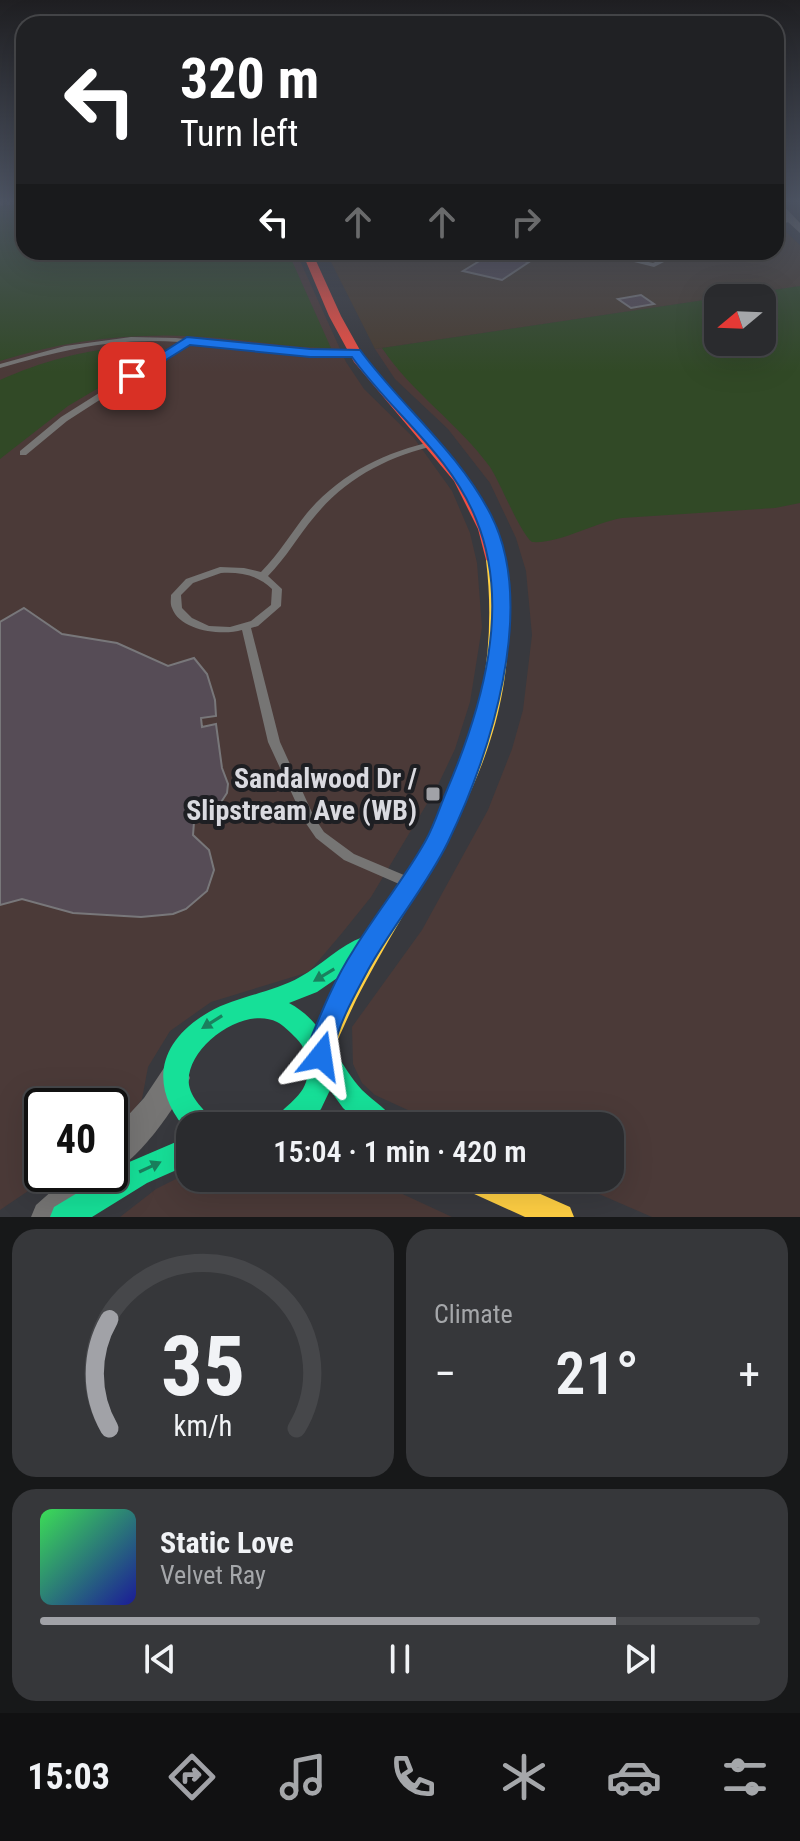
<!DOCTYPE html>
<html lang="en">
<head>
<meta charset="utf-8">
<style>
	body { margin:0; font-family:"Roboto Condensed",sans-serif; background:#36373a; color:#f1f3f6; height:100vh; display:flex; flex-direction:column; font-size:30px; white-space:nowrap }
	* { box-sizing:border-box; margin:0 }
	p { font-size:26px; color:#a5a7aa }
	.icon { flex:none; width:44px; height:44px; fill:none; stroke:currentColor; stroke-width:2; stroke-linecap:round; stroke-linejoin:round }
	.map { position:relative; height:1217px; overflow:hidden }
	.sheet { display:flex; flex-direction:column; gap:12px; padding:12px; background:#171819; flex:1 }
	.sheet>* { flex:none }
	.hud { position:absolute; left:16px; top:16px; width:768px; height:244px; border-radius:24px; box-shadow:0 8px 32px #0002,0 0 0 2px #46474a; background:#202124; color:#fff; overflow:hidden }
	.needle { width:52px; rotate:251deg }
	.fabs { position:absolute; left:704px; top:284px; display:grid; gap:16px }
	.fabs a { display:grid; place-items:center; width:72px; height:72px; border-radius:16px; background:#2a2b2e; box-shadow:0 8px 32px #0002,0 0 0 2px #46474a; font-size:40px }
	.speed { position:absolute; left:24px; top:1088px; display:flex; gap:16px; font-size:40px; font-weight:700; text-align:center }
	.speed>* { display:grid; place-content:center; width:104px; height:104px; border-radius:50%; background:#2a2b2e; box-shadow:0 8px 32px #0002,0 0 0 2px #46474a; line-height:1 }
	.speed .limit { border:4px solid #111; border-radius:12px; background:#fff; color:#111 }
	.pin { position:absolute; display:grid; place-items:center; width:68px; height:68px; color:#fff; margin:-34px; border-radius:16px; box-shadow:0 4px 12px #0006 }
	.me { position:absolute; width:88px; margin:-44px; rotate:15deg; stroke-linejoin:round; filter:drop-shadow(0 0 6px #0008) }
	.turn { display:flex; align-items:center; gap:28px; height:168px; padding:0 32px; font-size:36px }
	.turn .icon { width:104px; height:104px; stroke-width:2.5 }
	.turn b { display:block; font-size:56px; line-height:68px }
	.lanes { display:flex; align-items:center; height:76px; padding:0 32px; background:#0003; justify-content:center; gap:40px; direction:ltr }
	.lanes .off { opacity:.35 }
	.big { font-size:60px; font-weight:600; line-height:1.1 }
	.sheet .widget { flex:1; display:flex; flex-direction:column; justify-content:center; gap:12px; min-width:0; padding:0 28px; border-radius:24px; background:#36373a }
	.sheet .dial { align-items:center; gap:0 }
	.dial svg { height:208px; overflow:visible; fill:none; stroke:#46474a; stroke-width:7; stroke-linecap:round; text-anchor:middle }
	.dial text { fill:#f1f3f6; stroke:none }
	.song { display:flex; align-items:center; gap:24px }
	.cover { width:96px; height:96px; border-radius:12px; background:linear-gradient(135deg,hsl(130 70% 55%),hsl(240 70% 35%)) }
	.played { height:8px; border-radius:4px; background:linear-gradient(90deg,#a1a2a7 80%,#46474a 80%) }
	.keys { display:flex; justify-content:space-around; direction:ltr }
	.heat { display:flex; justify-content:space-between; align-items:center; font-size:44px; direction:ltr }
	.sheet .tiles { flex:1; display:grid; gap:12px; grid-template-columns:1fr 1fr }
	.widget:last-child { grid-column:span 2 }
	.trip { position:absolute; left:176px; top:1112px; width:448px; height:80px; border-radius:24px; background:#2a2b2e; box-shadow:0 8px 32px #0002,0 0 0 2px #46474a; font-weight:600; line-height:80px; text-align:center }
	.dock { display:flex; height:128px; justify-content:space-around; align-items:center; background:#111112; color:#a5a7aa }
	.dock .icon { width:56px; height:56px }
	.dock .on { color:#a1a2a7 }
	.dock b { font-size:36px; color:#f1f3f6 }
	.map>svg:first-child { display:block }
	.commercial { fill:#4b3a38 }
	.industrial { fill:#483c31 }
	.green { fill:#314926 }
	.building { fill:#564c56; stroke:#78777a; stroke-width:2 }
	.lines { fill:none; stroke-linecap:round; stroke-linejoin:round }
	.path { stroke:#717172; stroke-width:3; stroke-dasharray:3 4; stroke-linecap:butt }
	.lane { fill:#767574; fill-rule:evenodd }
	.street { fill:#767574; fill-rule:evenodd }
	.fast { fill:#16e098; fill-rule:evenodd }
	.slow { fill:#ffcf43; fill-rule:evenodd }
	.jam { fill:#f24e42; fill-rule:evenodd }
	.oneway { fill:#1a805e }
	.route { fill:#1a73e8; stroke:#114b97; stroke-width:2 }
	.poi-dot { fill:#a1a2a7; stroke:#1e1f23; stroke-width:3 }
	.labels { text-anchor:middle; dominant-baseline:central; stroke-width:8; stroke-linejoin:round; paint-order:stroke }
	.near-poi-label { font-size:28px; font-weight:bold; fill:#dadae0; stroke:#1e1f23; text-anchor:end }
</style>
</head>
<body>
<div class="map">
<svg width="800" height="1217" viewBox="0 0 800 1217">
	<rect width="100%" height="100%" fill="#38393e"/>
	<!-- commercial -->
	<path class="commercial" d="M0 224 24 252H296L346 362 364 389 414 438 452 491 470 533 477 563 482 627 470 702 455 749 437 787 371 897 342 933 309 972 211 1002 170 1031 148 1067 142 1099 125 1122 110 1134V1106H42V1174H53L0 1210Z
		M800 286V1217H652L562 1178H610V1126H443L375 1095 362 1083 353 1064 352 1027 422 930 488 810 512 749 523 710 532 635 526 571 516 538 490 483 448 429 395 379 375 349 718 298V342H762V298H720Z
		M190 1172V1178H368L452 1217H120L156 1189Z"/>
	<!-- industrial -->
	<path class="industrial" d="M776 222 800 245V286L375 349 326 252H776Z"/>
	<!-- green -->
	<path class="green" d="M24 204V252H288L331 348C294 348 257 341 220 338 144 331 72 338 0 361V206Z
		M800 286V503L775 508 622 518C593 523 560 544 532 542 520 533 501 484 490 467 458 423 412 393 382 348L718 298V342H762V298H720Z
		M153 349 156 354 68 406 0 459V380C45 360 103 343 153 349Z"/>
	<!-- building -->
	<path class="building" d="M491 254 529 262 502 280 463 271Z
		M641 295 654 304 631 308 618 299Z
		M24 608 62 634 117 643 168 666 194 658 207 674 215 700 216 716 201 718 202 727 216 724 222 768 228 784 227 793 216 810 194 822 193 835 209 850 214 870 207 891 186 909 173 914 141 917 73 913 22 899 0 905V622Z"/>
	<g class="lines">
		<!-- path -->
		<path class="path" d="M0 204 24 202"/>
		<!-- lane -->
		<path class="lane" d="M791 218 794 220 793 221 776 225V221Z
			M594 252H605L653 263 676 252H684L654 267Z
			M131 337 176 338 288 351 333 352 355 351 359 353 355 355 333 357 288 355 188 343 67 421 26 455H20V451L61 417 180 342C114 337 62 350 0 368V364L65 346Z
			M435 441 439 443 438 445C389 456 347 477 315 516 298 536 286 558 268 576L282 589 281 606 258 626 251 628 280 742 314 817 324 832 354 854 411 878 413 882 411 886 406 887 344 860 316 838 305 822 268 742 242 630C222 636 180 631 172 608 170 604 171 599 171 595L186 579 220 567 244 568 261 572C279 554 291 533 307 513 341 473 385 452 435 441ZM221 573C241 572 258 575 272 589L271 605 251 621 230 627 209 626 192 618 182 608 181 595 193 583Z"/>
		<!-- street -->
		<path class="street" d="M776 202H780L800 223V233L776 211Z
			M175 1064 186 1068 190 1078C177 1106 138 1162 110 1173V1135L144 1098 164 1068Z
			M71 1174H110L105 1185 72 1217H31L36 1205Z"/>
		<!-- fast -->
		<path class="fast" d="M363 937 372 940 375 947 372 954 317 992 289 1003C325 1022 336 1061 362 1090 374 1102 390 1110 397 1126H363L343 1108 330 1090 321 1109 307 1126H271C279 1107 303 1100 307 1078 310 1062 307 1049 296 1038 291 1033 283 1025 277 1022 244 1005 184 1048 189 1085 192 1102 208 1111 215 1126H190V1134C149 1090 155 1043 209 1012 237 996 272 993 300 977 322 965 340 945 363 937Z
			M190 1136V1164L147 1183 92 1217H50L54 1207 127 1163Z"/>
		<!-- slow -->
		<path class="slow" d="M495 555 504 560C529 740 446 834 366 981 352 1006 342 1032 329 1058L320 1062 311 1058 307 1050C343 966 398 896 439 815 480 735 497 649 486 560Z
			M456 1178H504L570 1207 574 1217H525L461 1188Z"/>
		<!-- jam -->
		<path class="jam" d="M302 252H312L341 316 366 361 469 479 495 529 504 560 501 564 495 565 486 560 478 529 454 481 354 362 329 316Z"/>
	</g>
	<!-- one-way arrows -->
	<defs><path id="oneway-solid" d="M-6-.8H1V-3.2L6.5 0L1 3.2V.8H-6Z" transform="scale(2)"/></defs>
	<g class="oneway">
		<use href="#oneway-solid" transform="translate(324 975) rotate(149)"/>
		<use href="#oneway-solid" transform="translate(212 1022) rotate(148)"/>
		<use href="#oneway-solid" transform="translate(150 1167) rotate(-25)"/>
	</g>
	<!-- sky -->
	<linearGradient id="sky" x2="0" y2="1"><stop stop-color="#1f1f22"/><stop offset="0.54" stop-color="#4d5463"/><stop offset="1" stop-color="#4d5463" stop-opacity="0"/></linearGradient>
	<rect width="800" height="372" fill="url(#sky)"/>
	<!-- route -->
	<path class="route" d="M187 337 310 349 360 350C402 407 458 451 491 515 538 607 490 755 448 842 426 887 392 926 368 970 356 993 339 1022 334 1048 333 1054 334 1058 331 1065L321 1068 312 1065 306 1050C320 1016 333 982 353 951 376 913 405 878 426 840 435 824 440 806 447 790 482 708 512 606 476 519 450 454 391 412 352 357H310L190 345 137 378 126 376Z"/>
	<!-- markers -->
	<rect class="poi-dot" x="425" y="786" width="16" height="16" rx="4"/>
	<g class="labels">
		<!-- near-poi labels -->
		<g class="near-poi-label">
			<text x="417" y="778">Sandalwood Dr /<tspan x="417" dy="32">Slipstream Ave (WB)</tspan></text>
		</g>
	</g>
</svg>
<div class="fabs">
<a><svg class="needle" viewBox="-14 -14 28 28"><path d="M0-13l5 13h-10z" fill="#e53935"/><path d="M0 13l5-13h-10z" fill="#a5a7aa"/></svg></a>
</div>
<div class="speed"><div class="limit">40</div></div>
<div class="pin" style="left:132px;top:376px;background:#d93025"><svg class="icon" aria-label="arrive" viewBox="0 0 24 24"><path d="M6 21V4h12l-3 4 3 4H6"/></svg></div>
<svg class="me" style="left:321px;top:1056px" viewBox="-20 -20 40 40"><path d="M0-17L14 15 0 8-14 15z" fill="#1a73e8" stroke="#fff" stroke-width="4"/></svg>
<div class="trip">15:04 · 1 min · 420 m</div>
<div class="hud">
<div class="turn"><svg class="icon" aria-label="left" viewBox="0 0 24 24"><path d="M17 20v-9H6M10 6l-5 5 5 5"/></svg><div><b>320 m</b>Turn left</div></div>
<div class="lanes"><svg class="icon" aria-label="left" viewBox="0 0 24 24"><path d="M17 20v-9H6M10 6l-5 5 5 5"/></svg><svg class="icon off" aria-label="ahead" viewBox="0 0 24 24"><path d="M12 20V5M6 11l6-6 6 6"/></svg><svg class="icon off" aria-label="ahead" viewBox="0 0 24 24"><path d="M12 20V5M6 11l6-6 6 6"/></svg><svg class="icon off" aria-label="right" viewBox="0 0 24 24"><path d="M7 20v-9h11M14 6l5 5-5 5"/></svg></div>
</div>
</div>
<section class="sheet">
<div class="tiles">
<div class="widget dial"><svg viewBox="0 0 100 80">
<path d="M14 69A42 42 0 1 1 86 69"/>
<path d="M14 69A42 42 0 0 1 14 27" stroke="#a1a2a7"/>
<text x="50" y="56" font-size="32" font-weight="700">35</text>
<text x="50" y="72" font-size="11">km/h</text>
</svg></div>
<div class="widget"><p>Climate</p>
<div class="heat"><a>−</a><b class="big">21°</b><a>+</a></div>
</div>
<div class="widget">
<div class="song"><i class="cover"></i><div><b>Static Love</b><p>Velvet Ray</p></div></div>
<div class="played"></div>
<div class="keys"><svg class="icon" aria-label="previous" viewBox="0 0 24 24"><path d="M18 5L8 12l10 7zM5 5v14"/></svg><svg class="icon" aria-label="pause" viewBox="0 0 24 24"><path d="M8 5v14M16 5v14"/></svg><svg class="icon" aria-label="next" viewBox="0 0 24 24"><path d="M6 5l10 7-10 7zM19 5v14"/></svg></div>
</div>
</div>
</section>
<nav class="dock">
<b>15:03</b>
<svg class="icon on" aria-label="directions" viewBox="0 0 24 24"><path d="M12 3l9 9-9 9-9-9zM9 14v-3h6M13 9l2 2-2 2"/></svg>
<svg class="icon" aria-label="music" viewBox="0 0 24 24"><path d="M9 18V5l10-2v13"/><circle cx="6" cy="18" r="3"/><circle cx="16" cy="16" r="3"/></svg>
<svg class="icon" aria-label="phone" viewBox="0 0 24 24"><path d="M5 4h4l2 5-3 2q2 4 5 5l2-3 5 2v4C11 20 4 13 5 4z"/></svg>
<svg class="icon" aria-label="climate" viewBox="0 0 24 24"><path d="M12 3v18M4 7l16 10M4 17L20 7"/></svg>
<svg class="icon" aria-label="car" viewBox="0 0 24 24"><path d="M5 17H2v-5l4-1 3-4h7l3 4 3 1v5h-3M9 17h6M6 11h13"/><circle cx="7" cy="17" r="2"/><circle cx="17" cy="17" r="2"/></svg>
<svg class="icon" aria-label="filters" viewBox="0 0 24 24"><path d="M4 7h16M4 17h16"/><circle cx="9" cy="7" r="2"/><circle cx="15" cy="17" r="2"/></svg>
</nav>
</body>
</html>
